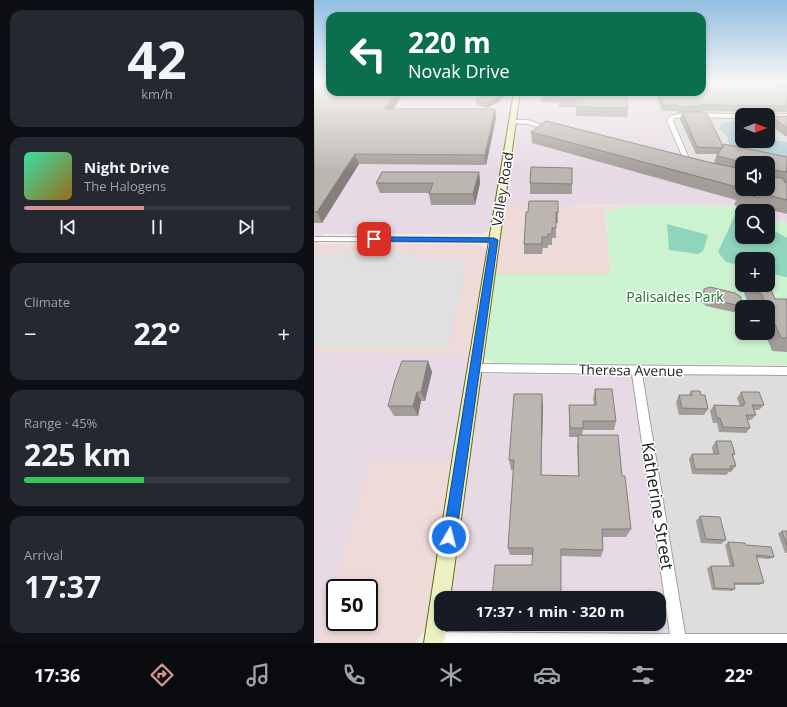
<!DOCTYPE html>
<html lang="en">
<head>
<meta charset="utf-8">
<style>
	body { margin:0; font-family:"Open Sans",sans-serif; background:#242831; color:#f1f3f6; height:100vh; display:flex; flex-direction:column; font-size:15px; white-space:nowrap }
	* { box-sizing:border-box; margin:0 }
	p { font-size:13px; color:#9ea1a6 }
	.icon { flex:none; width:22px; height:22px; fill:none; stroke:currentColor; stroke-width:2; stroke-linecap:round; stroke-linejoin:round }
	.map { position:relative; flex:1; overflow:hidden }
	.sheet { display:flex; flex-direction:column; gap:10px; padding:10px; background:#0d0f14; width:314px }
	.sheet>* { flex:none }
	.guide { position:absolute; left:12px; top:12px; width:380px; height:84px; border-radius:12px; box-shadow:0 2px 6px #0003; background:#0b6e4f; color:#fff; overflow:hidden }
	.needle { width:26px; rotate:90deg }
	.tools { position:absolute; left:421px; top:108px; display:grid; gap:8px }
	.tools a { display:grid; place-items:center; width:40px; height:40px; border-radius:8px; background:#171b24; box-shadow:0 2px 6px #0003; font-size:20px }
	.speed { position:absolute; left:12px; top:579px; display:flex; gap:8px; font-size:20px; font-weight:700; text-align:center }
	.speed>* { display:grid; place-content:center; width:52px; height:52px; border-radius:50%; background:#171b24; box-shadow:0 2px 6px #0003; line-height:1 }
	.speed .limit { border:2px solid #111; border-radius:6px; background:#fff; color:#111 }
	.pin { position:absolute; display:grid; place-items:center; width:34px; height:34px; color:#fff; margin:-17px; border-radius:8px; box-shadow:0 2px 6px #0006 }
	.me { position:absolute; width:44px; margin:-22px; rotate:8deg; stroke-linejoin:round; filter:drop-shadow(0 0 3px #0008) }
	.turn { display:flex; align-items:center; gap:14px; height:84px; padding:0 16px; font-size:18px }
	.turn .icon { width:52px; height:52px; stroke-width:2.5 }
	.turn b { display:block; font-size:28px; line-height:34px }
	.big { font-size:30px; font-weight:700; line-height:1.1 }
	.sheet .widget { flex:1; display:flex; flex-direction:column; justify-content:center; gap:6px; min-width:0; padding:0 14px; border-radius:12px; background:#242831 }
	.sheet .dial { align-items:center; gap:0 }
	.dial b { font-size:52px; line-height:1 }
	.song { display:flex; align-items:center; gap:12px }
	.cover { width:48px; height:48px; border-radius:6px; background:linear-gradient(135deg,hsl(160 70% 55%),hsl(40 70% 35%)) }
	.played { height:4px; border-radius:2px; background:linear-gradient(90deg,#d79393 45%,#363941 45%) }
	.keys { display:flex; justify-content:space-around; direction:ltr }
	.heat { display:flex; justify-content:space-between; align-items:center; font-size:22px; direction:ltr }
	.charge { height:6px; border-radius:3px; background:linear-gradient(90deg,#34c759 45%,#363941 0) }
	.trip { position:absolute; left:120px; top:591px; width:232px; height:40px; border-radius:12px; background:#171b24; box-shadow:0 2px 6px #0003; font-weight:700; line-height:40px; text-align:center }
	.tabs { display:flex; height:64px; justify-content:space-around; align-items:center; background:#090b0e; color:#9ea1a6 }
	.tabs .icon { width:28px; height:28px }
	.tabs .current { color:#d79393 }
	.tabs b { font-size:18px; color:#f1f3f6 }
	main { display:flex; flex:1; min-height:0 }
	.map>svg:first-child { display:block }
	.residential { fill:#dedddd; fill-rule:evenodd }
	.commercial { fill:#eedbd9; fill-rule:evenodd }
	.industrial { fill:#e8dae5 }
	.park { fill:#cbf3cf; fill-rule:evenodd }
	.pitch { fill:#8fd4bc }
	.parking { fill:#e0e0e0 }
	.water { fill:#aecdd7 }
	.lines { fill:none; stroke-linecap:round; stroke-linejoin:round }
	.street-casing { stroke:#a1a1a1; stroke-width:2 }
	.secondary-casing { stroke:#5f6b13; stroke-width:2 }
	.street { fill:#fff; fill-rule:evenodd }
	.secondary { fill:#eef2c3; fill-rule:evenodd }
	.wall { fill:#a29d98; fill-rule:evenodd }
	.shaded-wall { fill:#847f7c }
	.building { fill:#bcb6b1; stroke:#847f7c }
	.route { fill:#1a73e8; stroke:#114b97 }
	.labels { text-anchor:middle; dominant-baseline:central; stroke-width:3; stroke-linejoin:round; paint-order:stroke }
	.street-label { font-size:14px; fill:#202020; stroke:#fff }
	.park-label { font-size:14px; fill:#197224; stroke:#fff }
	.near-street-label { font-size:17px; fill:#202020; stroke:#fff }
</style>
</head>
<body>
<main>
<section class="sheet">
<div class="widget dial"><b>42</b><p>km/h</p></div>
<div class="widget">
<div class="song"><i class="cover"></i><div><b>Night Drive</b><p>The Halogens</p></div></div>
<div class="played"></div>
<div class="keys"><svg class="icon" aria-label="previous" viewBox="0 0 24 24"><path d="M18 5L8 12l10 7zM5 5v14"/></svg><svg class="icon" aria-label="pause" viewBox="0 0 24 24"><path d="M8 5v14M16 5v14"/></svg><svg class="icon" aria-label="next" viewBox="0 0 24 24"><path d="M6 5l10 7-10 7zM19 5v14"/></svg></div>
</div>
<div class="widget"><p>Climate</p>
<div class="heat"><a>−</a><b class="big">22°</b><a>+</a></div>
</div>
<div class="widget"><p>Range · 45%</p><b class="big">225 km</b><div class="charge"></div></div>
<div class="widget"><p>Arrival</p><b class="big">17:37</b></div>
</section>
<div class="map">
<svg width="473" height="643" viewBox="0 0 473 643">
	<rect width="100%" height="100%" fill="#efede8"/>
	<!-- residential -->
	<path class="residential" d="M388 82H473V188L454 163H428V176L378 160 360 119 346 114 341 100H321L319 92H388ZM428 115H454V141H428Z
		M323 374 473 375V643H365Z"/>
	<!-- commercial -->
	<path class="commercial" d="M192 205 315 206 291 212 297 274H182Z
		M0 234H9L4 244H165L169 247 174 251 157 356 0 353Z
		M57 460H139L112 628 105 638 104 643H0V639H4ZM21 588H55V622H21Z"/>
	<!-- industrial -->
	<path class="industrial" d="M0 82H16V92H199L177 229 168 234H0Z
		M208 92H319L321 100H341L346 114 353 116 351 121 365 155 428 189H454L473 193V223L454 217V211H434L418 206 192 205Z
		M0 353 157 356 140 460 57 461 4 639H0Z
		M167 374 318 376 358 643H132L135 624H345V598H138Z"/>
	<!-- park -->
	<path class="park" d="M315 206H418L434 211H428V237H454V217L473 223V365L182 363 171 359 182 274H297L291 212ZM428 259H454V285H428ZM428 307H454V333H428Z"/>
	<!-- pitch -->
	<path class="pitch" d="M421 215 428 217V237H454V227L473 238V277L454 273V259H428V266L412 262 404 252Z
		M353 224 394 235 389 251 384 254 355 250Z"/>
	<!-- parking -->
	<path class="parking" d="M97 253 96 259H153L135 347H0V254Z"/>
	<!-- water -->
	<path class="water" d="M411 122H428V141H454V136L461 140 473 142V160L416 146 414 141 413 136 405 128 407 124Z"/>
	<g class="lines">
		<!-- street casing -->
		<g class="street-casing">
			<path id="street" d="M466 82H470C465 87 457 89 451 86L463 84Z
				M370 113 428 114 430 115H428V118L370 117 360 118 359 121 374 156V164L371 166 368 164V156L353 121 356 116Z
				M473 114V118H454V115H452Z
				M199 120H214L239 129 236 131 214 124 197 123V121Z
				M0 237 180 238 184 240 180 242 0 241Z
				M161 364 473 367V375L328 374 371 634H473V643H114L112 640 115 635 120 632 356 634 318 374 161 372 158 371 156 368 158 365Z"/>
		</g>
		<!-- secondary casing -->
		<g class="secondary-casing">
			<path id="secondary" d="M200 92H206L136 598H127V624H133L130 643H110L140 449Z"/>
		</g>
		<!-- street -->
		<use href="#street" class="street"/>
		<!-- secondary -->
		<use href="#secondary" class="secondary"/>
	</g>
	<!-- wall -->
	<path class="wall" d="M388 82H457L466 86 473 85V112L387 111 386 112H373L409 146 473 157V214L441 206 439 210 420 205 422 200 218 143 217 132 400 163 403 154H382L366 119 368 113H364L363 111H348L341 92H388ZM428 163H454L428 189Z
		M0 84 80 109H181L182 118 172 165 45 164 8 223H0Z
		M130 92H198L186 99V101L173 108 162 105V100L173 93H130Z
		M228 92H304L314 108 313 117 262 116V107H245V103L228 102Z
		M473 116V136H471L455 124 458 117Z
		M165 172 166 183 161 205H117L115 194V193H66L62 183Z
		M216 183 258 184V194H216Z
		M244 201V223H242V238H238V245H234V248H229L228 254H210V244L214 212Z
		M434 285H454L461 299H473V352L458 351 451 333H454V307L435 306 430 293Z
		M390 289 421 293 424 310 419 312 392 306 387 301 388 296Z
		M114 361 118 372 111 401H107L104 416H80L74 406Z
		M281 389 302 421 300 430H269L268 435 308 476 317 529 312 537H289V550L287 557 247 556 218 565 219 555H196L194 548 199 470H197L195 460 229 406 227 475 264 476 263 446 264 437H255V405H280L279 398Z
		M377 391 387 395 394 409 390 415H365L362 402 365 395H375Z
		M427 392 450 405 445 410H440L442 415 437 420H434L436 428 432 433 405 432 403 423H399L396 411 400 405 426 406 423 398Z
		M402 441 421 454 419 456 422 466 417 472H415L412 475 378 474 375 459 378 454H399L398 447Z
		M386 516 412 540 407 544 387 543 382 521Z
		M468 531H473V553H471L464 533Z
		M414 542 432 545 460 557 455 559 443 558 450 583 445 585H420L421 589 418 591 398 590 393 568 397 566H416L411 545Z"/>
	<!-- shaded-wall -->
	<path class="shaded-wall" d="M82 92H90L74 118 71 109Z
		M190 92H198L186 99V101L173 108 172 103Z
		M181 109 182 118 172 165 171 155Z
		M41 154 45 164 8 223 3 212Z
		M165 172 166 183 161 205 159 194Z
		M427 302 424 310 419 312 422 305Z
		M114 361 118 372 111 401 107 392Z
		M103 392 107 401 104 416 99 406Z
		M228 394 229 406 227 485V475Z"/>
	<!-- building -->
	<path class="building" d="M388 82H462L466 86 473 85V106L387 105 388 106 365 107 364 105H349L344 92H388Z
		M1 83H16V92H82L71 109H181L171 155 41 154 3 212H0V84Z
		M175 92H190L186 94V96L172 103 162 100Z
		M228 92H312L314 108 262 107V99H246V94H228Z
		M368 112H392L409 146 408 148 383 147Z
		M473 116V128L458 117Z
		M232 121 398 163 428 169V189H454V163H432L403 156 410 144 473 157V171H472V172L458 170V176L470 179V182L473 183V200L447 193 445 198 425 192 427 188 217 132Z
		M217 167 258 168V184L216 183Z
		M68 172H165L159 194H115L119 183H62Z
		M215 201H244V213L242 212V228H238V234H234V237H228V244H210L212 212H214Z
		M454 283 461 299H473V338H467L454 308V307H453L447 293H442L439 285H454Z
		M396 287 421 293 427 297V302L422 305 395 299 390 294V289Z
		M88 361H114L107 392H103L99 406H74L81 380Z
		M281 389H298L302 421H269V428H256L255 405H282Z
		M377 391H386L387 395H391L394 409 368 408 365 395H378Z
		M427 392H445L450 405H438L442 415H432L436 428 409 427 406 418H403L400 405 429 406V404H431Z
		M200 394H228L227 475 265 476 264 435H304L308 476H311L317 529H288L289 550 247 549V598H178L181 565H218L219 548H194L200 460H195Z
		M402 441H417L421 454H418L422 466H416L417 469H381L378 454H405Z
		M386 516 406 517 412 540 392 539Z
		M468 531H473V546Z
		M414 542 431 543 432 545 457 547 460 557 442 555 450 583H420L421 589 401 588 397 566H420Z"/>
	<!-- sky -->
	<linearGradient id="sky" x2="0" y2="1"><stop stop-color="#91bee1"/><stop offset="0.48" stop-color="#f8f7f5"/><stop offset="1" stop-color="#f8f7f5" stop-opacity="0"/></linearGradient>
	<rect width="473" height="172" fill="url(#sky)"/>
	<!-- route -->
	<path class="route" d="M60 237 180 238 184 240 142 537 140 542 135 544 131 542 129 537 176 242 57 241V238Z"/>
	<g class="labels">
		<!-- street labels -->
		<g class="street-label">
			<text transform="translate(188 189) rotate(-81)">Valley Road</text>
			<text transform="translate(317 370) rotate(1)">Theresa Avenue</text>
		</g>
		<!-- park labels -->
		<g class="park-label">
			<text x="361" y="296">Palisaides Park</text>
		</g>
		<!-- near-street labels -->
		<g class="near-street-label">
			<text transform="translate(344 506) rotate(81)">Katherine Street</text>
		</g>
	</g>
</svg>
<div class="tools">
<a><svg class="needle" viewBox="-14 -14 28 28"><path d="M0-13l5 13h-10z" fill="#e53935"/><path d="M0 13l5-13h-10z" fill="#9ea1a6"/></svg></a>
<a><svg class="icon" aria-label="sound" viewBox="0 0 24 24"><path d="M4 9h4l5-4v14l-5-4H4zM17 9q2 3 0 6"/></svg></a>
<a><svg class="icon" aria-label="search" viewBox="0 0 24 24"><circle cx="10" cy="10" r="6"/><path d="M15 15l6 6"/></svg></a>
<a>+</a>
<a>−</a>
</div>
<div class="speed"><div class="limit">50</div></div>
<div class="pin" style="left:60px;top:239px;background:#d93025"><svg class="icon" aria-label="arrive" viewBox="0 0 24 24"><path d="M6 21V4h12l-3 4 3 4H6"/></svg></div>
<svg class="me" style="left:135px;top:537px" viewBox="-20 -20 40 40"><circle r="17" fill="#1a73e8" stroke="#fff" stroke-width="3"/><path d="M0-11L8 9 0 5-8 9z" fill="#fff"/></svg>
<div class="trip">17:37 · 1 min · 320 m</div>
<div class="guide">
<div class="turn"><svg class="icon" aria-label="left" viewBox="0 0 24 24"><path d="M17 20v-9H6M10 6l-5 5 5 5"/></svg><div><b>220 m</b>Novak Drive</div></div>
</div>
</div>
</main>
<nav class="tabs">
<b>17:36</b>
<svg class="icon current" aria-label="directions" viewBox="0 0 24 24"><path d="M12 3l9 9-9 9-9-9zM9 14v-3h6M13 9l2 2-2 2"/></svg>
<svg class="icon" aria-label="music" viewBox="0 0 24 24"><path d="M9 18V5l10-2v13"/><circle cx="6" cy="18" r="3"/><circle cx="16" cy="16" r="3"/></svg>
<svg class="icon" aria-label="phone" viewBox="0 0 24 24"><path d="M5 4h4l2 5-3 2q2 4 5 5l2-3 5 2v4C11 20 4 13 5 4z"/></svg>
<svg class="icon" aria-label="climate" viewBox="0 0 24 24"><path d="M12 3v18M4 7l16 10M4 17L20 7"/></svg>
<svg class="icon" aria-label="car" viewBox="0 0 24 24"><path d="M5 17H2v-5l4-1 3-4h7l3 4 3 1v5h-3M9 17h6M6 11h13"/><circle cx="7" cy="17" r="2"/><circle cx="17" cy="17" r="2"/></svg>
<svg class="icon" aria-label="filters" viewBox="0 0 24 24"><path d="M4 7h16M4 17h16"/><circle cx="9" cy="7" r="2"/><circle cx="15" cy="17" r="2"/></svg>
<b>22°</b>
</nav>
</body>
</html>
